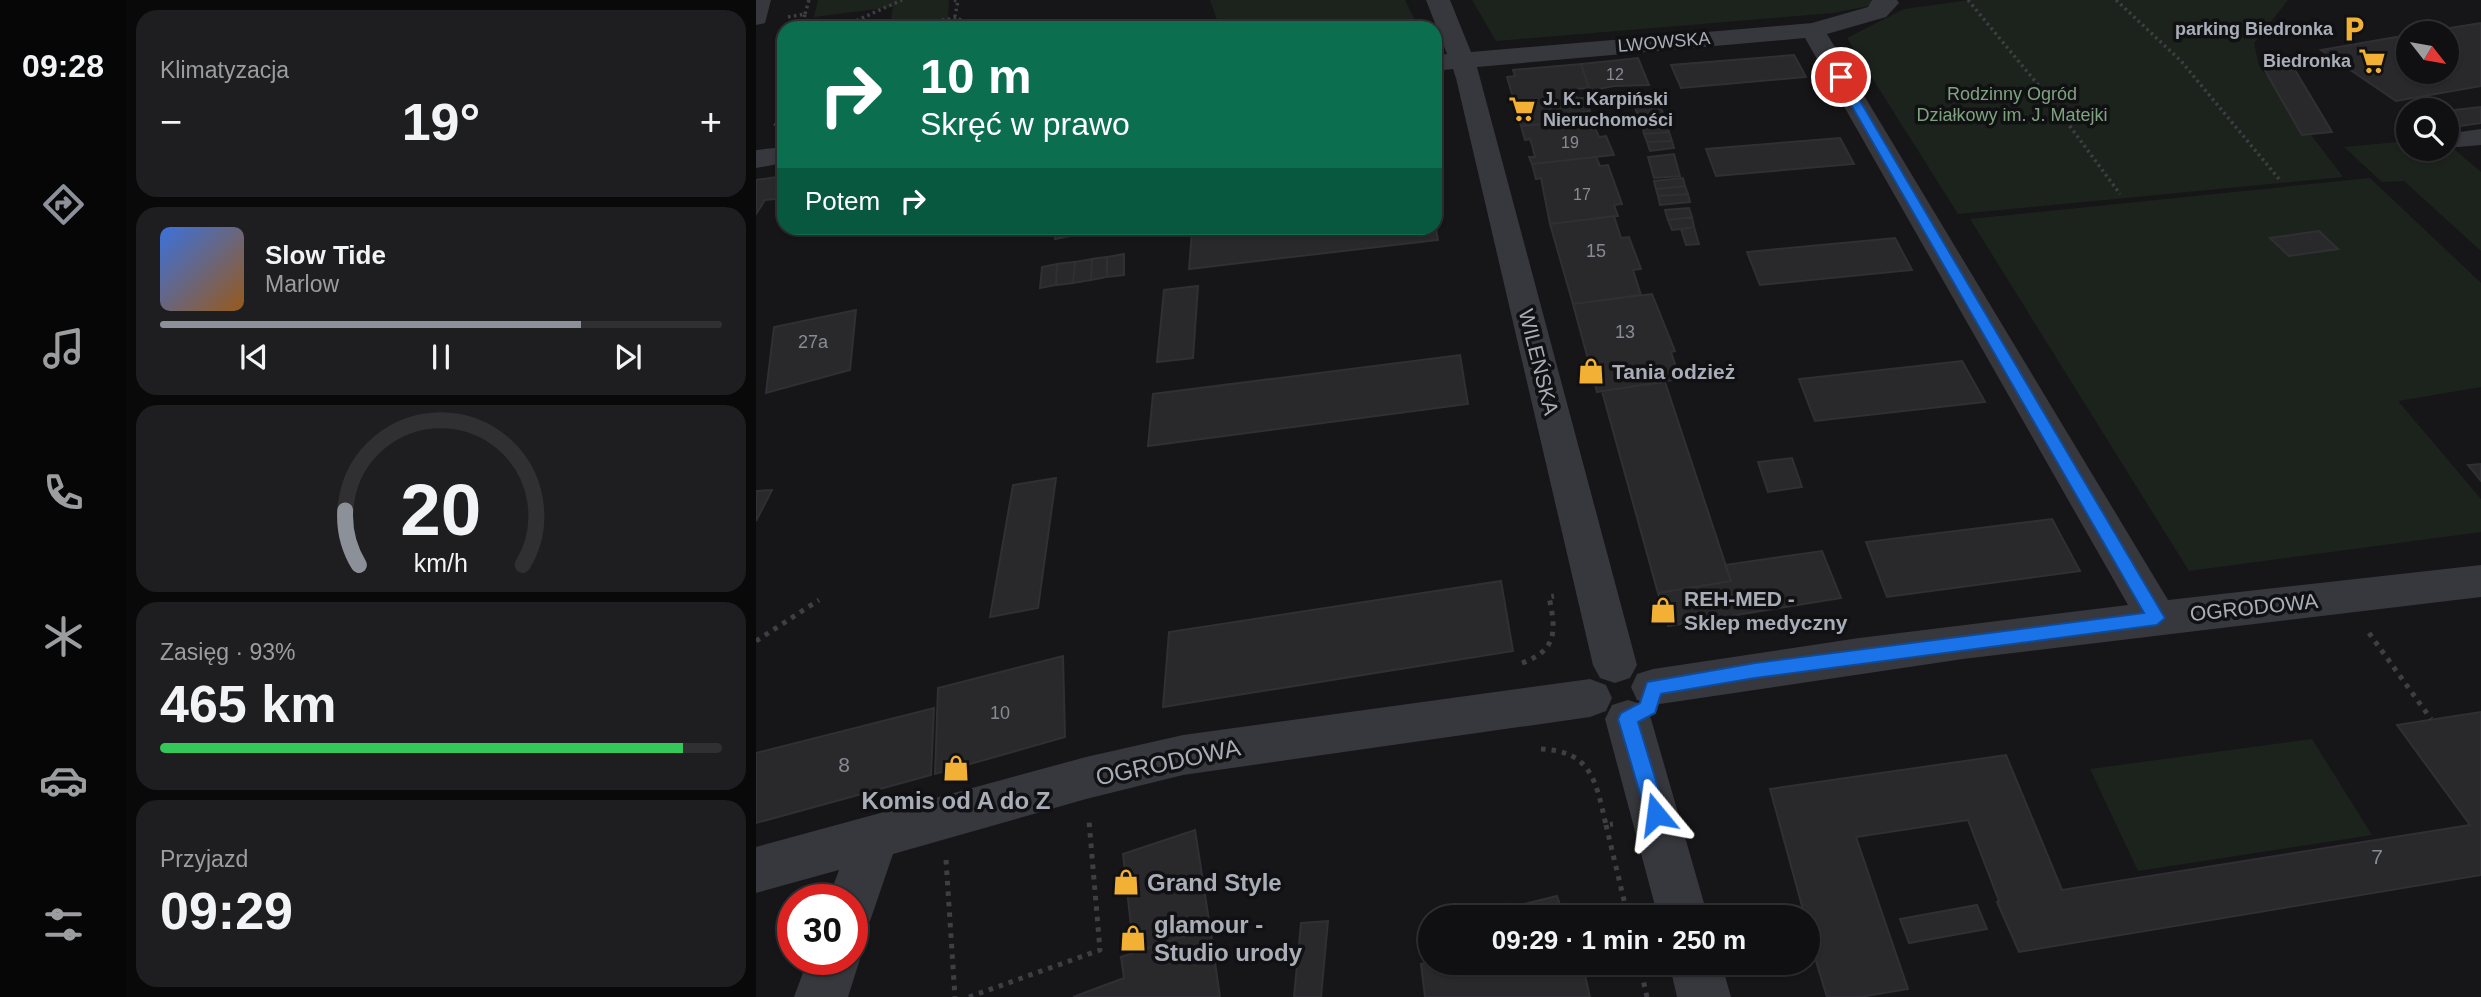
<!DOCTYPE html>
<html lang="pl">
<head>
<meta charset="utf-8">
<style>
	body { margin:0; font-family:Arial,sans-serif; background:#1e1e20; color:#f1f3f6; height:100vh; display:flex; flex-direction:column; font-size:26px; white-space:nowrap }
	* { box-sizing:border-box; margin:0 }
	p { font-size:23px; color:#9c9d9f }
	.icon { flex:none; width:38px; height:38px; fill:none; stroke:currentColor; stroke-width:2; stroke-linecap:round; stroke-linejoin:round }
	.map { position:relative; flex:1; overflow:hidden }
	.sheet { display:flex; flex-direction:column; gap:10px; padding:10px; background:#09090a; width:630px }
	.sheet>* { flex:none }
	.top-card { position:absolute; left:21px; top:21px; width:665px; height:214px; border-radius:21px; box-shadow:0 2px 5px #0004,0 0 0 2px #303032; background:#0b6e4f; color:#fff; overflow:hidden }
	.needle { width:46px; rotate:121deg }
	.buttons { position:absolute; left:1640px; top:21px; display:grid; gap:14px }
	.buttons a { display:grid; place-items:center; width:63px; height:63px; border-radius:50%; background:#101012; box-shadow:0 2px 5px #0004,0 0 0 2px #303032; font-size:35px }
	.speed { position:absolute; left:21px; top:884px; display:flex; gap:14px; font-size:35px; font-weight:700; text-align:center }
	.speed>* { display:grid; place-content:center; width:91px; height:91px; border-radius:50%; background:#101012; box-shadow:0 2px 5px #0004,0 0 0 2px #303032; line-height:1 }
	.speed .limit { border:10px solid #d22; background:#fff; color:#111 }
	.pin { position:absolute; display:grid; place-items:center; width:60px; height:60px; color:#fff; margin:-30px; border:4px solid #fff; border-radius:50%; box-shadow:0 2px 7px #0007 }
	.me { position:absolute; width:77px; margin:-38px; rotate:344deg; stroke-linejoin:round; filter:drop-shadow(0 0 5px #0008) }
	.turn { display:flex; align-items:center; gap:24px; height:147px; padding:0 28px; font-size:32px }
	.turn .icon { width:91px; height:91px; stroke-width:2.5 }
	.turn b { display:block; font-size:49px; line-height:60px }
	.then { display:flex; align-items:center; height:66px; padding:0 28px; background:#0003; gap:14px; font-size:26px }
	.big { font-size:52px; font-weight:700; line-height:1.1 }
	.sheet .tile { flex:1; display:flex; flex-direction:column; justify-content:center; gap:10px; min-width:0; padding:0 24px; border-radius:21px; background:#1e1e20 }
	.sheet .dial { align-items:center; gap:0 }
	.dial svg { height:182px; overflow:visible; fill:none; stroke:#303032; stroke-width:7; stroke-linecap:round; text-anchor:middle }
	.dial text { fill:#f1f3f6; stroke:none }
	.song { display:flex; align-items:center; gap:21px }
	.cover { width:84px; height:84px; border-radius:10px; background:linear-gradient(135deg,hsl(220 70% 55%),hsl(30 70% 35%)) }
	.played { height:7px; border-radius:4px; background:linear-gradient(90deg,#8c9099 75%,#303032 75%) }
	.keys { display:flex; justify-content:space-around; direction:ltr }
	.heat { display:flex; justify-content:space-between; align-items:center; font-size:38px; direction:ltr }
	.charge { height:10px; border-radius:5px; background:linear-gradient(90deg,#34c759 93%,#303032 0) }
	.trip { position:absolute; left:662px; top:905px; width:402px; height:70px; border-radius:35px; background:#101012; box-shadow:0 2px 5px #0004,0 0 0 2px #303032; font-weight:700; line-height:70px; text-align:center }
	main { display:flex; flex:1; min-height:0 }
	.tab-bar { display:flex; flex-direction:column; width:126px; justify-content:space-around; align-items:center; background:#060607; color:#9c9d9f }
	.tab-bar .icon { width:49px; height:49px }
	.tab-bar .current { color:#8c9099 }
	.tab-bar b { font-size:32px; color:#f1f3f6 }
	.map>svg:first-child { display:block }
	.green { fill:#1c231d }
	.building { fill:#29292c; stroke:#303034; stroke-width:2 }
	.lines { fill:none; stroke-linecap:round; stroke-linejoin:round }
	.path-far1 { stroke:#3d3f44; stroke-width:3.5; stroke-dasharray:2.5 3.5; stroke-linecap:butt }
	.path { stroke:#3d3f44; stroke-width:5; stroke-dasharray:4.5 6; stroke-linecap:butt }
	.street { fill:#37383d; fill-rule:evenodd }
	.route { fill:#1a73e8; stroke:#114b97; stroke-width:2 }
	.labels { text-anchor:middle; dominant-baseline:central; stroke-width:7; stroke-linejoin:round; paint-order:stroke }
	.far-number-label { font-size:16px; fill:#888b94 }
	.far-poi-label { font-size:18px; font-weight:bold; fill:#a8adb8; stroke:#111113; text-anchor:end }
	.far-street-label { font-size:18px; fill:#a8adb8; stroke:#111113 }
	.far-park-label { font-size:18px; fill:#7fa381; stroke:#111113 }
	.number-label { font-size:18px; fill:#888b94 }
	.street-label { font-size:21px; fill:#a8adb8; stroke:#111113 }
	.poi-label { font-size:21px; font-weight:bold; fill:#a8adb8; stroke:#111113; text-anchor:start }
	.near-number-label { font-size:21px; fill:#888b94 }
	.near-street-label { font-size:24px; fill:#a8adb8; stroke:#111113 }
	.near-poi-label { font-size:24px; font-weight:bold; fill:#a8adb8; stroke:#111113; text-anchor:start }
</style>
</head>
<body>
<main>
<nav class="tab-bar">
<b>09:28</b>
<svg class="icon current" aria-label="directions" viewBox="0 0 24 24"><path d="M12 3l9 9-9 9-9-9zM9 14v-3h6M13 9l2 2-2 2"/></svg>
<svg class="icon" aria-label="music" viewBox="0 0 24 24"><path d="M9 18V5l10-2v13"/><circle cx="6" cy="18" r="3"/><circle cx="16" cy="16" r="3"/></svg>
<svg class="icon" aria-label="phone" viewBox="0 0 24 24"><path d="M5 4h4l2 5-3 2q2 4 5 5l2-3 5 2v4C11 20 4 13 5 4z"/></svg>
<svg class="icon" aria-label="climate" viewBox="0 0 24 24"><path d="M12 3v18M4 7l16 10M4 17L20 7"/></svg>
<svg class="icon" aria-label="car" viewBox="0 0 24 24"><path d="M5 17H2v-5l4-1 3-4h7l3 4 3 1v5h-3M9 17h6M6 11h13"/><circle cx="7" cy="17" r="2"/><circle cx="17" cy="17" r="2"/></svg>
<svg class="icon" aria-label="filters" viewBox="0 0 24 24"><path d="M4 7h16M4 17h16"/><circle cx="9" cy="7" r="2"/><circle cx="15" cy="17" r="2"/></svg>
</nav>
<section class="sheet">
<div class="tile"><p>Klimatyzacja</p>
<div class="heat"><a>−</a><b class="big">19°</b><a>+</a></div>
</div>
<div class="tile">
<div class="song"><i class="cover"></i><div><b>Slow Tide</b><p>Marlow</p></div></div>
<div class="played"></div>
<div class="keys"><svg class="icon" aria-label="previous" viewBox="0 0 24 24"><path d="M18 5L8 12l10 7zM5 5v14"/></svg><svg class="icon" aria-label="pause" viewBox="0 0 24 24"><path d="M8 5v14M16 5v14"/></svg><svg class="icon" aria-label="next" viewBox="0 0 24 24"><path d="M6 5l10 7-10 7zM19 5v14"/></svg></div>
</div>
<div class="tile dial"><svg viewBox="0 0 100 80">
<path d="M14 69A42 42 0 1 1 86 69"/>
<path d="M14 69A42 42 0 0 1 8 45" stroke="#8c9099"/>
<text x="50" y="56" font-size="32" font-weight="700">20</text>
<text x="50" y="72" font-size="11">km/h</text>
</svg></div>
<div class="tile"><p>Zasięg · 93%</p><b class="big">465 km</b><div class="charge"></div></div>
<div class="tile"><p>Przyjazd</p><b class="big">09:29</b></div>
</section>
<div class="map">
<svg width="1725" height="997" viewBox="0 0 1725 997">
	<rect width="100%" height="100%" fill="#161618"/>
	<!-- green -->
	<path class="green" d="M62 0H193L192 19 134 26 137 7 58 17Z
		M454 0H649L663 28H464Z
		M716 0H1115L1118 5 1077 13 740 41Z
		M1214 0H1532L1498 43 1503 66 1587 177 1202 214 1091 38 1148 9Z
		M1652 141V149H1690L1691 143 1725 172V251L1648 181 1626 182 1588 147Z
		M1614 178 1725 283V387L1642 401 1725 499V532L1433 571 1214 219Z
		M1556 739 1616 835 1382 871 1334 769Z"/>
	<!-- building -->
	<path class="building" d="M1725 23V86L1640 101 1565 50 1652 35V72H1690V33H1663Z
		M1038 55 1050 77 925 88 915 65Z
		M882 58 893 85 858 86 837 90 833 88 825 64Z
		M825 64 833 88 817 89 821 98H829L834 111 826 112 828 120 765 126 763 120 768 119 765 103 759 104 751 77 759 76 757 70Z
		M1508 69 1539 70 1576 132 1546 135Z
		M904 105 907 113 882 115 879 108Z
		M1725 107V123L1690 128V111Z
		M907 113 909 119 884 121 882 115Z
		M909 119 911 125 887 128 884 121Z
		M828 120 831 129 839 128 843 137 850 136 858 155 776 164 773 157H779L776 145 774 139 769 140 765 126Z
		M911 125 913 132 888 134 887 128Z
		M913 132 916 141 891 142 888 134Z
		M1084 138 1098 164 960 176 950 149Z
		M916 141 918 148 894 151 891 142Z
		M918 154 924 176 898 178 892 157Z
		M840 157 844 166 852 165 866 204 858 205 862 216 794 224 785 178 780 179 776 164Z
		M28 176V198L9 200 0 214V180Z
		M927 178 929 186 900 189 898 181Z
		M929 186 932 194 902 196 900 189Z
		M932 194 934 202 904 205 902 196Z
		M933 208 936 217 912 220 909 210Z
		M858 216 865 238 873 237 885 269 877 270 885 295 817 304 794 224Z
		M936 217 938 227 925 229 916 230 912 220Z
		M679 224 682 240 433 269 436 231 468 228H679Z
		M938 227 943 244 930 245 925 229Z
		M299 228H316L315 236 299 239Z
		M316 228H332L331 234 315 236Z
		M1563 231 1582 249 1533 256 1514 238Z
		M1139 238 1156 270 1004 285 991 252Z
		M368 254V275L351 277V257Z
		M351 257V277L335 280 336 259Z
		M336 259 335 280 317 283 319 262Z
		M319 262 317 283 300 285 301 264Z
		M301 264 300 285 284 288 286 267Z
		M442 286 437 358 401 362 408 290Z
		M896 294 919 351 915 352 924 379 841 392 817 304Z
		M100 310 94 370 10 393 18 327Z
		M704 355 712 404 392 446 397 394Z
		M1206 361 1229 402 1059 421 1043 379Z
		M909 382 975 581 902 593 846 391Z
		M1036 458 1046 487 1012 492 1002 462Z
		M1725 464V481L1712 465Z
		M300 478 282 608 234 617 257 485Z
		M16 490 0 521V491Z
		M1296 519 1324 571 1131 597 1110 542Z
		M1066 551 1085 598 912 626 902 593 975 581 969 565Z
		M745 581 757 651 407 707 413 632Z
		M307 656 309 737 179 774 182 688Z
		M178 708 175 775 0 823V753Z
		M1725 712V875L1263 952 1241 902 1243 901 1212 820 1100 837 1152 989 1104 997H1071L1060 961 1052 917H1049L1014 789 1250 755 1306 890 1714 825 1641 725Z
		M439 830 454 927 378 953 367 854Z
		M801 896 808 917H706L750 904 751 908Z
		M1221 905 1231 929 1153 943 1144 919Z
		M572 921 565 997H538L545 923Z
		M454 927 464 997H317L368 978 365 957Z
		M674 962H826L834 997H669L665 964Z"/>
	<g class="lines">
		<!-- path-far1 -->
		<path class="path-far1" d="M198 0 202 1 199 16 207 22 206 28
			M1212 0 1293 98 1364 194
			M1360 0 1425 61 1523 179
			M49 14 53 0
			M32 17 49 14 46 28
			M84 28 146 0
			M96 28 100 20 134 26 161 23
			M161 28V23L202 18
			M19 126 28 100"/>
		<!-- path -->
		<path class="path" d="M1613 633 1675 719
			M0 641 63 600
			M766 663C802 650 800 630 793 597L798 596
			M785 749C836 751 840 782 850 825L857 824
			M850 825 872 917
			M190 860 199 997
			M883 962 891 997
			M213 997 344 950 333 821"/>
		<!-- street -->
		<path class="street" d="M0 0H15L9 23 0 25Z
			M670 0H694L715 52 1056 23 1112 7 1116 0H1141L1143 3 1130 17 1071 34 1412 600 1725 565V597L1207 659 897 705 881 700 875 687 881 674 897 669 1103 638 1372 605 1049 38 721 67 881 665 874 678 859 683 844 678 837 665 700 78 697 69 679 71V55L691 54Z
			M1725 129V145L1690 148V134Z
			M28 147V163L0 168V150Z
			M834 679 850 685 856 698 850 711 834 717 427 775 330 799 137 854 114 921 96 928V900H72L83 870 0 893V847L330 757 427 735Z
			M872 700 888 705 895 719 952 917H902L849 719 856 705Z
			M96 941 104 959 92 997H38L52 959H96Z
			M913 962H965L975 997H921Z"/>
	</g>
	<!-- route -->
	<path class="route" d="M1085 74 1090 77 1409 618 1401 625 999 678 905 694 899 713 882 722 910 814 907 820 900 823 893 820 890 814 862 719 865 713 884 703 891 682 999 663 1388 613 1079 77Z"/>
	<!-- icons -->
	<defs>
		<g id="parking-bare" transform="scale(2.1)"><path d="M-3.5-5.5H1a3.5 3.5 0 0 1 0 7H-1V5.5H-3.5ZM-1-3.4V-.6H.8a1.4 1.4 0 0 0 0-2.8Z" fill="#f2b134" stroke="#111113" stroke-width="2.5" paint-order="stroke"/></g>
		<g id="supermarket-bare" transform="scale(2.1)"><path d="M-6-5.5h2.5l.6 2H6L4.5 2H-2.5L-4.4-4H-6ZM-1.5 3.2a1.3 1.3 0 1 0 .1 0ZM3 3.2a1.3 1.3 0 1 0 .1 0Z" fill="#f2b134" stroke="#111113" stroke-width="2.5" paint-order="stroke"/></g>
		<g id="shop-bare" transform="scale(2.1)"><path d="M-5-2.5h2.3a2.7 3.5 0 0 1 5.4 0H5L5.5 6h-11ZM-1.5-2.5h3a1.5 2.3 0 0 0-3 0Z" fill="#f2b134" stroke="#111113" stroke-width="2.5" paint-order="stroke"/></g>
	</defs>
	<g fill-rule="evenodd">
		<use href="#parking-bare" x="1598" y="29"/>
		<use href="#supermarket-bare" x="1616" y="61"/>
		<use href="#supermarket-bare" x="766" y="109"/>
		<use href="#shop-bare" x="835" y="371"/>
		<use href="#shop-bare" x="907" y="610"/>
		<use href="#shop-bare" x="200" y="768"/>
		<use href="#shop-bare" x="370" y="882"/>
		<use href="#shop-bare" x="377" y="938"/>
	</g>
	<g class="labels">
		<!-- far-number labels -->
		<g class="far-number-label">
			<text x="859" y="74">12</text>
			<text x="814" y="142">19</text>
			<text x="826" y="194">17</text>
		</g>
		<!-- far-poi labels -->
		<g class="far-poi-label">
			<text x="1577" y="29">parking Biedronka</text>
			<text x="1595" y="61">Biedronka</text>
			<text x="787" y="99" text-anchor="start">J. K. Karpiński<tspan x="787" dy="21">Nieruchomości</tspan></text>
		</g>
		<!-- far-street labels -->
		<g class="far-street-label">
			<text transform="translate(908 42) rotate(-5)">LWOWSKA</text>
		</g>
		<!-- far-park labels -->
		<g class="far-park-label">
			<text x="1256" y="94">Rodzinny Ogród<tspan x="1256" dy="21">Działkowy im. J. Matejki</tspan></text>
		</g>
		<!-- number labels -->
		<g class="number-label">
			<text x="840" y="251">15</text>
			<text x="869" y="332">13</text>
			<text x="57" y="342">27a</text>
			<text x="244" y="713">10</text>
		</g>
		<!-- street labels -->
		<g class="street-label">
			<text transform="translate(783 362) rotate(76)">WILEŃSKA</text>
			<text transform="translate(1498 607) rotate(-6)">OGRODOWA</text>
		</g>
		<!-- poi labels -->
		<g class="poi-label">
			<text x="856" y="371">Tania odzież</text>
			<text x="928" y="598">REH-MED -<tspan x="928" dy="24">Sklep medyczny</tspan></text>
		</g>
		<!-- near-number labels -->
		<g class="near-number-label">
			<text x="88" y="764">8</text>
			<text x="1621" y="856">7</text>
		</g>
		<!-- near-street labels -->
		<g class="near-street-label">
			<text transform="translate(412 762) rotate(-12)">OGRODOWA</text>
		</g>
		<!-- near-poi labels -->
		<g class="near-poi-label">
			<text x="200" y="800" text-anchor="middle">Komis od A do Z</text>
			<text x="391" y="882">Grand Style</text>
			<text x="398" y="924">glamour -<tspan x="398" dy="28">Studio urody</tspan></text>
		</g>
	</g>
</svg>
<div class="buttons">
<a><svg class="needle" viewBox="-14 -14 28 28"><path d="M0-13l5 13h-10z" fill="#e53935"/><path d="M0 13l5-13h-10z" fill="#9c9d9f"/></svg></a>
<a><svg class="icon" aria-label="search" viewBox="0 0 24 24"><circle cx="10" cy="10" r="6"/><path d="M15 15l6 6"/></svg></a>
</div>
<div class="speed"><div class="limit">30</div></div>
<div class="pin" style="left:1085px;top:77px;background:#d93025"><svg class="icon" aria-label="arrive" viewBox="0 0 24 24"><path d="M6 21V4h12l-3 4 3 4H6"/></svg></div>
<svg class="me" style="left:900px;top:814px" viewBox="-20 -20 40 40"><path d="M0-17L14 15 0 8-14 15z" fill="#1a73e8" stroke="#fff" stroke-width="4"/></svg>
<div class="trip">09:29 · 1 min · 250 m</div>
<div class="top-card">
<div class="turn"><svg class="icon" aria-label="right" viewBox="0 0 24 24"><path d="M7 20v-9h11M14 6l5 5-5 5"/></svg><div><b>10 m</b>Skręć w prawo</div></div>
<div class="then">Potem<svg class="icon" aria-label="right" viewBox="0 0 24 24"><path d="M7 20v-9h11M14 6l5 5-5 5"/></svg></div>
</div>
</div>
</main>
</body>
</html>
